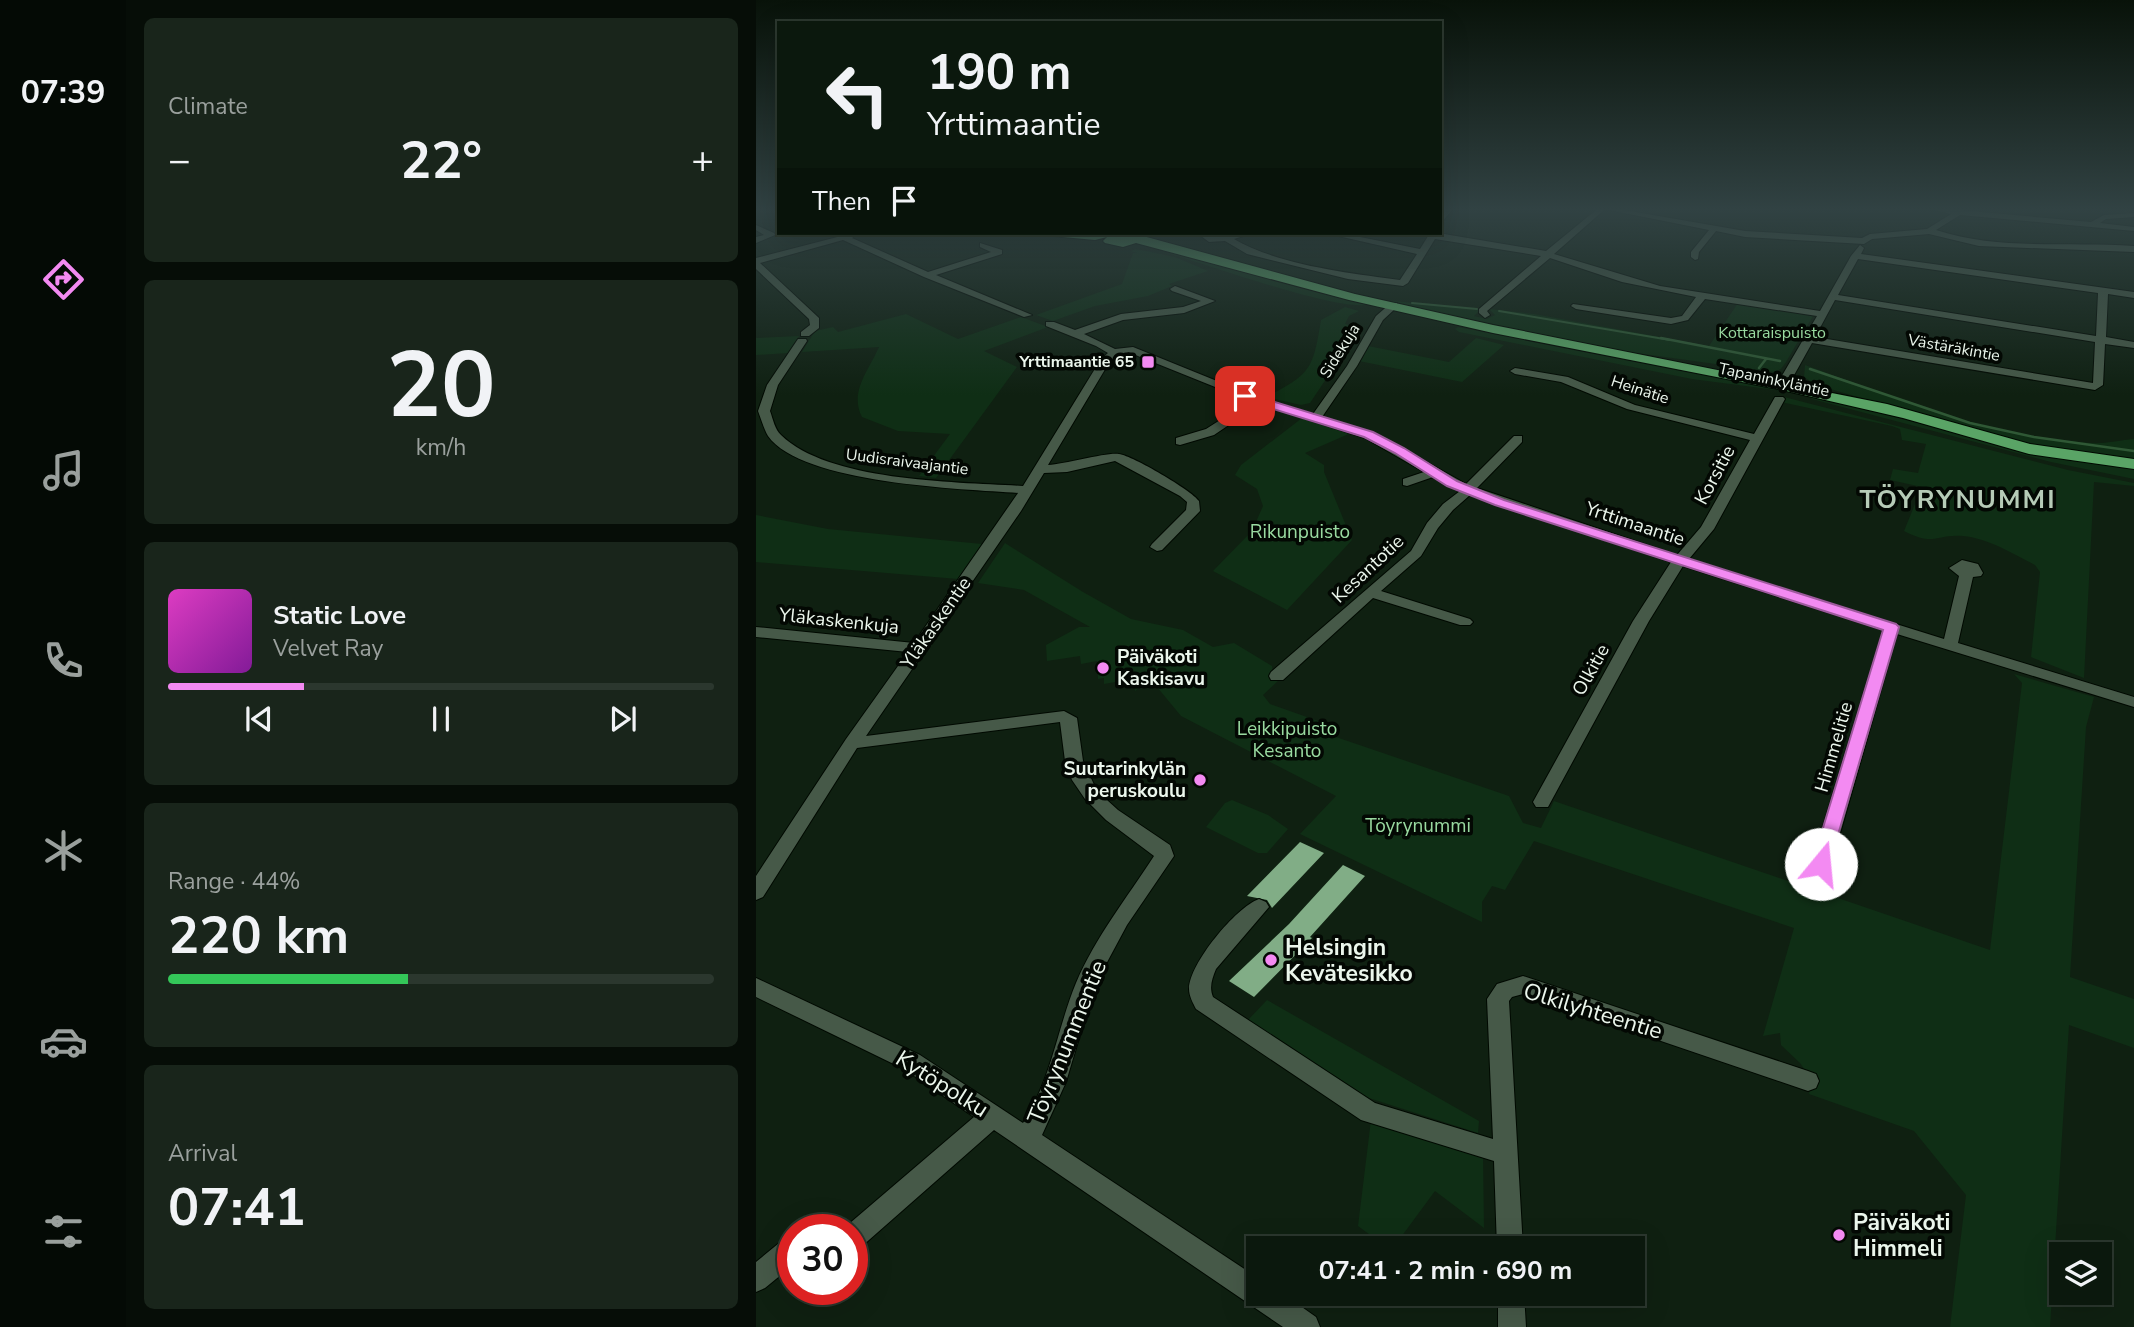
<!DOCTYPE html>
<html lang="en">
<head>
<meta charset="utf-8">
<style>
	body { margin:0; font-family:"Nunito Sans",sans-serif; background:#19251b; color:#f1f3f6; height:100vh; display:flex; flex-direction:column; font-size:26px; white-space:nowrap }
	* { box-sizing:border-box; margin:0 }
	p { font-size:23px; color:#9aa09d }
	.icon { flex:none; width:38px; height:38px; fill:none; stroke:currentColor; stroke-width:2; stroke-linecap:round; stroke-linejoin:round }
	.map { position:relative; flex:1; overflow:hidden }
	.sheet { display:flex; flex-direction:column; gap:18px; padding:18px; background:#060d07; width:630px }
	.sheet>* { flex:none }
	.banner { position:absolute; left:21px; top:21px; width:665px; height:214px; border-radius:0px; box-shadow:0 7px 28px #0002,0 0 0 2px #2b372e; background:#0b180d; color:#f1f3f6; overflow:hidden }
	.fabs { position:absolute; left:1293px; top:1242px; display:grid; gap:14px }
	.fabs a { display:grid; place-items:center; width:63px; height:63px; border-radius:0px; background:#0b180d; box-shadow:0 7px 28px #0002,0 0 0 2px #2b372e; font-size:35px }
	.speed { position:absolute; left:21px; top:1214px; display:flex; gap:14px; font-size:35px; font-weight:700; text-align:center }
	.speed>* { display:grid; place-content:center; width:91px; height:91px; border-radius:50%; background:#0b180d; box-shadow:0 7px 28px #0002,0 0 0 2px #2b372e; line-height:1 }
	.speed .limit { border:10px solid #d22; background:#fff; color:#111 }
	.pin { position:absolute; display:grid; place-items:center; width:60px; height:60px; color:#fff; margin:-30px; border-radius:14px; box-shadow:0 4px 10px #0006 }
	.me { position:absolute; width:77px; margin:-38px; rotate:17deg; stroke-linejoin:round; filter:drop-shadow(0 0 5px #0008) }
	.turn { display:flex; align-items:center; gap:24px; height:147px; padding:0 35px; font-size:32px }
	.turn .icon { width:91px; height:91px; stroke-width:2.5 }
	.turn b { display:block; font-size:49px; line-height:60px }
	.then { display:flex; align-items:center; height:66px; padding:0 35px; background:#0003; gap:14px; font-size:26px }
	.big { font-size:52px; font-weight:700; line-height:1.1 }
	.sheet .card { flex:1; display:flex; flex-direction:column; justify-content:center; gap:10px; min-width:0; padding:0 24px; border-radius:10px; background:#19251b }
	.sheet .dial { align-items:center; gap:0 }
	.dial b { font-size:91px; line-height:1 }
	.song { display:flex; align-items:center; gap:21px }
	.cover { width:84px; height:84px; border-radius:10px; background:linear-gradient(135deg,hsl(310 70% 55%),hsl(290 70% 35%)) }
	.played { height:7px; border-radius:4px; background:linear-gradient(90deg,#f38af2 25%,#2b372e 25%) }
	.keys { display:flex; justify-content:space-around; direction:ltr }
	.heat { display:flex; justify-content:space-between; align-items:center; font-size:38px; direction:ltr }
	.charge { height:10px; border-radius:5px; background:linear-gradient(90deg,#34c759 44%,#2b372e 0) }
	.trip { position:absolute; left:490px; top:1236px; width:399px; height:70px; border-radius:0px; background:#0b180d; box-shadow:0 7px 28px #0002,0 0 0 2px #2b372e; font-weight:700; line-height:70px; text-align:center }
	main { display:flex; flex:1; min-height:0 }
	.tabs { display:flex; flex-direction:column; width:126px; justify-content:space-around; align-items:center; background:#040a05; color:#9aa09d }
	.tabs .icon { width:49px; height:49px }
	.tabs .current { color:#f38af2 }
	.tabs b { font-size:32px; color:#f1f3f6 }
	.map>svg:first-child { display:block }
	.green { fill:#0f2e15 }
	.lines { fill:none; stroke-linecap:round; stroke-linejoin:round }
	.stream-far1 { stroke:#2f5835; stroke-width:2 }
	.stream { stroke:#2f5835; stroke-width:2.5 }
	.building { fill:#81ad86 }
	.minor-casing { stroke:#000901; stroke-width:2 }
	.major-casing { stroke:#000901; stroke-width:2 }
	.minor { fill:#465948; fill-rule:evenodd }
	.major { fill:#5aa466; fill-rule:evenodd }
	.route { fill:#f38af2; stroke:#9e5a9d; stroke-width:2 }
	.poi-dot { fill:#f38af2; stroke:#030803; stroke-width:2.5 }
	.labels { text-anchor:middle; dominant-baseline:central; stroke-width:7; stroke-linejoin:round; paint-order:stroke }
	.far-park-label { font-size:16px; fill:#99daa0; stroke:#030803 }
	.far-street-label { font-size:16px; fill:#ebf6ec; stroke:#030803 }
	.far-poi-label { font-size:16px; font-weight:bold; fill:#ebf6ec; stroke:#030803; text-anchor:end }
	.street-label { font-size:19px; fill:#ebf6ec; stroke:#030803 }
	.park-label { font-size:19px; fill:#99daa0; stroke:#030803 }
	.poi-label { font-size:19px; font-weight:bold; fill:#ebf6ec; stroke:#030803; text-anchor:start }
	.near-poi-label { font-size:23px; font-weight:bold; fill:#ebf6ec; stroke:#030803; text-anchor:start }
	.near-street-label { font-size:23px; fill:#ebf6ec; stroke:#030803 }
	.district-label { font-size:26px; font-weight:bold; letter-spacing:2px; fill:#b6cbb7; stroke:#030803 }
</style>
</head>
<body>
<main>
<nav class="tabs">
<b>07:39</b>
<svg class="icon current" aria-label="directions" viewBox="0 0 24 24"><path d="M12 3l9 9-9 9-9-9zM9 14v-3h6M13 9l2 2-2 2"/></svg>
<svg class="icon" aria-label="music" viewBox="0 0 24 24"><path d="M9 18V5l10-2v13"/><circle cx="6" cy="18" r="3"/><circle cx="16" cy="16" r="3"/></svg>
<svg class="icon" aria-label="phone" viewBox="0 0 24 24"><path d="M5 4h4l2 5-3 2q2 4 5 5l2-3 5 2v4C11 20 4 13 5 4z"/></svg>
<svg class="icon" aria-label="climate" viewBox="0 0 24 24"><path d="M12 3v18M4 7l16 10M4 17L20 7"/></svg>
<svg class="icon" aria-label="car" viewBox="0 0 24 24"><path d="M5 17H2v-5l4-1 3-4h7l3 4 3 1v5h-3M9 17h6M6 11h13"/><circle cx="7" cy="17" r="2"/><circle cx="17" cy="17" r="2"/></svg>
<svg class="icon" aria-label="filters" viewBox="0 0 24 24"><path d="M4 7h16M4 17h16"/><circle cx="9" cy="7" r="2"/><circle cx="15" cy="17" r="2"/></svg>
</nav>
<section class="sheet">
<div class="card"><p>Climate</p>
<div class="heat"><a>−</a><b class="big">22°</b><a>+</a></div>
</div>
<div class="card dial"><b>20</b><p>km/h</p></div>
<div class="card">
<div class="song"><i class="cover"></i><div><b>Static Love</b><p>Velvet Ray</p></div></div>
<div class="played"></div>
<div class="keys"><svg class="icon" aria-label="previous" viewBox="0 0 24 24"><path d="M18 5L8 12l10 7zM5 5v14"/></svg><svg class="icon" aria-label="pause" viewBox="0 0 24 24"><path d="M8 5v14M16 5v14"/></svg><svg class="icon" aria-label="next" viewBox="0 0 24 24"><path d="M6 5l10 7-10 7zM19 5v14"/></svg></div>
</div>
<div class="card"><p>Range · 44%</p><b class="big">220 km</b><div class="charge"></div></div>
<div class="card"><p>Arrival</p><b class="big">07:41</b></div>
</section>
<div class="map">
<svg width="1378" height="1327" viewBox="0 0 1378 1327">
	<rect width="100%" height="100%" fill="#0f2011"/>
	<!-- green -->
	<path class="green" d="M380 249 419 257 452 271 413 284 416 286 392 296 339 306 297 321 280 315 366 284 377 253H381L375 251Z
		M413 252 612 304C588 314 444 262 411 253Z
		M637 301 725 309 718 316 731 319 739 315 733 309 778 314 953 346 982 303 1057 316 1030 362 1025 369 1017 372 866 351 635 303Z
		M589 307 603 311 593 316 589 324 604 328 554 403 545 405 510 397C556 374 557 368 565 320Z
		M150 314 202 339 265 317 292 327 228 351 261 367 180 478 163 476 194 434 142 431 106 417C93 392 113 370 123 347L46 352 59 331 77 327 82 332Z
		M702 327 1043 393 936 379 703 332 699 329Z
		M43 336 32 353 0 355V338Z
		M720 338 748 345 706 382 603 361 612 346 693 362Z
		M1049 365C1141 398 1236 438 1335 443 1349 444 1364 440 1378 439V461L1274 446 1060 385 1048 377Z
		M1050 395C1161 421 1264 454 1378 467V479L1295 462 1056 399Z
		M1028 397 1312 470 1378 483V486L1338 482 1328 678 1275 657 1284 572 1279 565C1258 554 1231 538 1207 536 1178 534 1180 547 1148 531L1166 487 1134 480 1137 469 1162 473 1170 444 1146 440 1144 429 1136 426 1025 402Z
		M546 418 595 433 549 453 568 465V472L596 540 531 610 457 571 496 531 507 506 501 489 479 475 485 465Z
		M0 515 72 529 226 544 202 579 0 562Z
		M249 543 327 592 375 619 427 630 457 647 478 643 516 666 517 675 524 679 507 695 514 704 582 728 577 736 753 796 767 823 785 828 798 801 1234 950 1266 683 1258 674 1338 697 1330 727 1314 977 1378 999V1048L1313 1025 1294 1327H1194L1210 1195 1158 1131 1053 1094 1056 1080 1044 1063 1025 1045 1024 1033 1007 1036 1038 928 778 841 749 890 736 886 726 902V922L544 834 580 796 425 716 401 687 418 673 406 667 407 671 379 691 377 679 348 684V678L342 679 341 661 325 664 324 656 291 661 290 645 323 627H334L268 590 222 583Z
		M476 800 512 815 532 829 511 853H502L450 827 469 803Z
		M511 1000 723 1121 722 1133 613 1098 492 1020Z
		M615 1120 727 1153 728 1228 679 1191 637 1248H632L602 1226Z"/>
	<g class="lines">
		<!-- stream-far1 -->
		<path class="stream-far1" d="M656 303 721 309
			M743 311 914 340"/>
		<!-- stream -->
		<path class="stream" d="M905 338 1024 361
			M1003 368 1010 359
			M1054 369 1214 423 1278 437 1378 451"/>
	</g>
	<!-- building -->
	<path class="building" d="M544 842 568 853 516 908 511 900 491 896Z
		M587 865 609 876 554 937 556 938 498 997 473 981 533 924Z"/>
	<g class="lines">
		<!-- minor casing -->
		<g class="minor-casing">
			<path id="minor" d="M688 210H696L684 224V216Z
				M840 210H848L798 254 904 286 1064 311 1095 256 1104 245 1108 248 1105 254 1378 292V298L1352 294 1350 337 1378 342V348L1349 344 1347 385 1339 390 1056 343 1032 386 1026 389 1020 386 1061 316 949 299 932 320 915 324 820 309 815 306 817 304 915 318 926 316 940 297 866 282 794 258 731 311 734 315 729 318 723 313V309L785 256 679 239 652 283 647 286 592 279 491 254 469 241 453 242 441 233H450L457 237 497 233 478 239C522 265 593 273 644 280L661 254 569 233H584L664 249 674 233H682L790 251ZM1102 259 1342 293 1340 336 1082 295ZM1079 300 1339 342 1337 383 1059 337Z
				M853 210H868L989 231 1106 238 1114 234 1171 229 1195 214 1178 210H1203L1335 222 1348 215 1378 213V217L1350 219 1344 223 1378 227V231L1204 215 1180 230C1244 251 1312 241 1378 246V252L1223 246 1173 234 1116 239 1108 244 989 237 960 231 943 252 942 259 939 260 935 257V252L953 230Z
				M0 225 18 233 19 235 0 243V237L8 235 0 230Z
				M97 233 100 235 96 238 172 272 235 252 224 247V243L246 250V254L180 275 276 315 268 317 168 277 87 240 4 263 63 318V328L53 336H45V332L54 325 53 319 0 269V258Z
				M419 286 459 301 428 313 367 320 328 334 359 349 377 347 493 394 557 414 591 366 620 316 635 303H641V307L627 320 601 366 566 417 617 432 710 484 758 436H766V442L721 488 921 555 945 527 994 440 871 409 805 382 759 374 754 371 759 368 812 377 879 405 998 434 1019 397H1027L1029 399 958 529 933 559 1188 639 1203 576 1193 568 1206 560 1222 564 1227 573 1225 576 1217 577 1202 643 1378 697V707L1141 634 1071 879 1068 884 1061 886 1054 884 1051 879 1127 630 927 566 893 621 792 807H780L777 802 877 621 915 562 714 495 697 510 682 528 665 556 625 591 714 619 717 622 714 625H704L617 598 527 680H515L513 676 515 672 655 551 671 523 687 504 704 491 677 477 651 486 647 485V479L668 472 609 438 504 404 458 435 424 445 420 444V438L450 429 494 401 372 352 369 356 361 357 354 361 292 465C310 464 351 452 363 454 377 456 435 490 443 501L444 511 406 550 401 551 394 547 396 544 430 510 431 502 424 496 359 461 311 472 288 473 265 511 110 736 308 711 321 718 327 761 341 791 362 810 414 845 418 856 371 925 349 966 334 1001 310 1082 286 1135 502 1278V1293H526L560 1317 564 1327H527L238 1130 105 1247 96 1251V1230L87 1229 218 1117 148 1069 0 997V978L164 1055 267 1123C295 1081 301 1029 320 983 340 936 371 898 398 856L350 820 329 799 316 780 309 761 304 722 101 748 7 897 0 900V876L90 739 152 652 0 637V627L158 643 262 493C207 489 46 484 12 436 8 429 5 419 2 411L11 385 42 339H50L51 341 22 385 14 411C17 419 19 430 25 435 73 482 202 482 267 486L345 359 352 353 340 346 290 326V322H298L319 330 365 314 427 307 445 301 416 291 414 289Z
				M503 899 510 902 513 907 460 969C456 979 453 987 457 997L619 1103 737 1139 731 999 741 984 767 976 1052 1071 1060 1074 1063 1081 1060 1088 1052 1091 767 994 756 997 753 1001 767 1248H741L738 1161 605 1120 440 1009C437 1003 433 996 433 989 433 964 480 907 503 899Z
				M37 1235V1265L9 1288 0 1292V1262L28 1239Z
				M742 1293H768L770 1327H742Z"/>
		</g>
		<!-- major casing -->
		<g class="major-casing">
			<path id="major" d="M291 233H376L599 294 737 325 1131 404 1274 444 1378 459V469L1273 454 1147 418 1026 390 737 333 593 300 380 243 367 247 349 243 347 241 351 237 339 240 296 236Z"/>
		</g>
		<!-- minor -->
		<use href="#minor" class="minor"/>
		<!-- major -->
		<use href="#major" class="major"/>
	</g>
	<!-- sky -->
	<linearGradient id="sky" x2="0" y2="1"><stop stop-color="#081209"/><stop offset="0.53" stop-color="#314243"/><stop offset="1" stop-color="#314243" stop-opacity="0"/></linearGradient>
	<rect width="1378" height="395" fill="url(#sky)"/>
	<!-- route -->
	<path class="route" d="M485 394H493L617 432 648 448 701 481 748 500 1140 624 1143 627 1072 869 1065 871 1058 869 1056 864 1127 630 739 505 691 486 639 453 608 437 485 399Z"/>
	<!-- markers -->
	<g class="poi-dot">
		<rect x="385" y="355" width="14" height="14" rx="3.5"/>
		<circle cx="347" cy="668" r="7"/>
		<circle cx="444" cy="780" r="7"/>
		<circle cx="515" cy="960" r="7"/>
		<circle cx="1083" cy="1235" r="7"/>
	</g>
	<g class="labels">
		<!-- far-park labels -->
		<g class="far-park-label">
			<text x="1016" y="333">Kottaraispuisto</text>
		</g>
		<!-- far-street labels -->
		<g class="far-street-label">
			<text transform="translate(1198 348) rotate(10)">Västäräkintie</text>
			<text transform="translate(584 351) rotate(-58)">Sidekuja</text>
			<text transform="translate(1018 380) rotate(12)">Tapaninkyläntie</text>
			<text transform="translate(884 390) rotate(18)">Heinätie</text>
			<text transform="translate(151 462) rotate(7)">Uudisraivaajantie</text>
		</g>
		<!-- far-poi labels -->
		<g class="far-poi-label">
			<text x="378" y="362">Yrttimaantie 65</text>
		</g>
		<!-- street labels -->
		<g class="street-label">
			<text transform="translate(959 475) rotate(-62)">Korsitie</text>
			<text transform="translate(879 524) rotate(18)">Yrttimaantie</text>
			<text transform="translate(612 569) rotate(-43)">Kesantotie</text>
			<text transform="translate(83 621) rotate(6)">Yläkaskenkuja</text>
			<text transform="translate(180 623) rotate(-55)">Yläkaskentie</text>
			<text transform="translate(835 670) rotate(-61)">Olkitie</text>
			<text transform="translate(1078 747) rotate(-74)">Himmelitie</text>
		</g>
		<!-- park labels -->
		<g class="park-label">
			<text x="544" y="532">Rikunpuisto</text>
			<text x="531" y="729">Leikkipuisto<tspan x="531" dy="22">Kesanto</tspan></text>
			<text x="662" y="826">Töyrynummi</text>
		</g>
		<!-- poi labels -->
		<g class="poi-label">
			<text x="361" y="657">Päiväkoti<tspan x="361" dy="22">Kaskisavu</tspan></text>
			<text x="430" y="769" text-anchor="end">Suutarinkylän<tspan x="430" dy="22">peruskoulu</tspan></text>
		</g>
		<!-- near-poi labels -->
		<g class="near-poi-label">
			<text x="529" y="947">Helsingin<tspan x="529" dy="26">Kevätesikko</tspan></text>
			<text x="1097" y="1222">Päiväkoti<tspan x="1097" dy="26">Himmeli</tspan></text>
		</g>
		<!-- near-street labels -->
		<g class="near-street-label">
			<text transform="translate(837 1011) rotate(17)">Olkilyhteentie</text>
			<text transform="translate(311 1042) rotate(-68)">Töyrynummentie</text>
			<text transform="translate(186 1084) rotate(32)">Kytöpolku</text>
		</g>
		<!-- district labels -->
		<g class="district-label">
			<text x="1202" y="499">TÖYRYNUMMI</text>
		</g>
	</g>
</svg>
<div class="fabs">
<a><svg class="icon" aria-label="layers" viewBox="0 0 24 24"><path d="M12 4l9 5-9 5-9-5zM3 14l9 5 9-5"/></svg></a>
</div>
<div class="speed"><div class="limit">30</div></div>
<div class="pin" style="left:489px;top:396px;background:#d93025"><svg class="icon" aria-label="arrive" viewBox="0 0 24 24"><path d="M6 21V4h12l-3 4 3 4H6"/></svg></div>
<svg class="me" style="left:1065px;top:864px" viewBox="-20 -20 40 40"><circle r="19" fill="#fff"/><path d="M0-13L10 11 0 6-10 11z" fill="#f38af2"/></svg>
<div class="trip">07:41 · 2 min · 690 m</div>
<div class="banner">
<div class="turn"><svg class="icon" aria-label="left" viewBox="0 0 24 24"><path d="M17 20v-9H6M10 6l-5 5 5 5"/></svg><div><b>190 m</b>Yrttimaantie</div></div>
<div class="then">Then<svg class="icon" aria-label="arrive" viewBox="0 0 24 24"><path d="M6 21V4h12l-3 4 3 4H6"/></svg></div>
</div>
</div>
</main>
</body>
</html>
